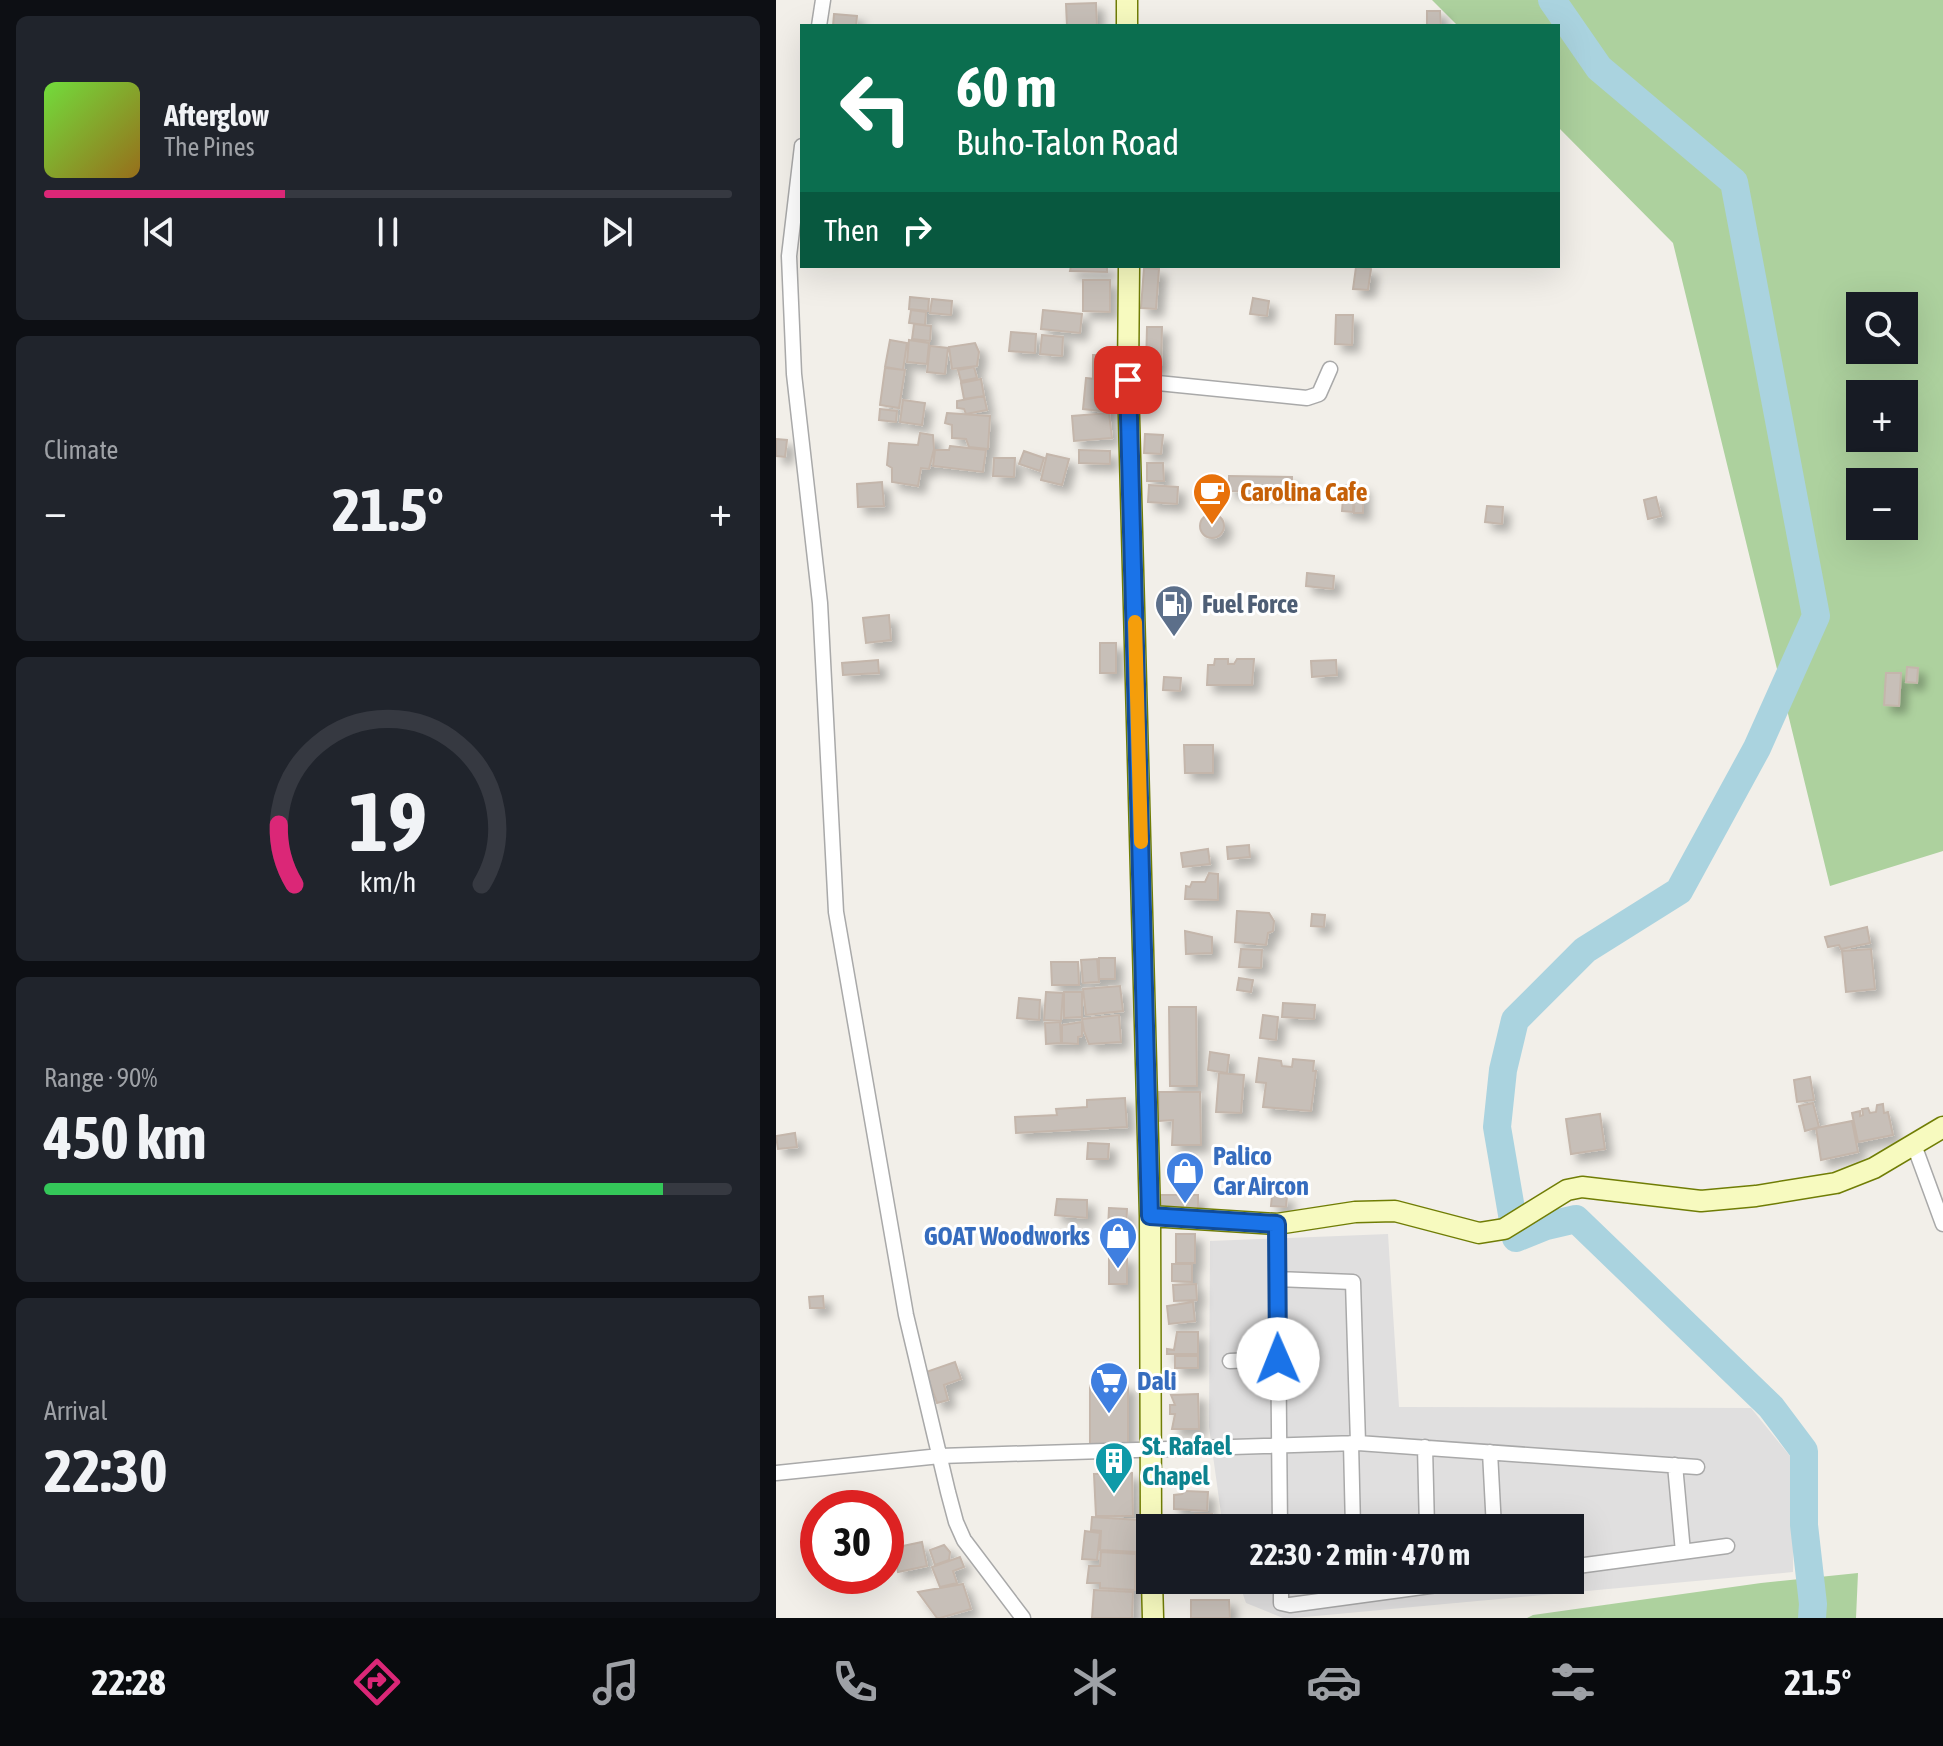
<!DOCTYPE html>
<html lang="en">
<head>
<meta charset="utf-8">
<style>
	body { margin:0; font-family:"Asap Condensed",sans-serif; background:#20242c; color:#f1f3f6; height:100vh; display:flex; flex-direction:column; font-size:30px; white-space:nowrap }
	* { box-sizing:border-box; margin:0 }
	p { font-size:26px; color:#9ea1a6 }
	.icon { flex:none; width:44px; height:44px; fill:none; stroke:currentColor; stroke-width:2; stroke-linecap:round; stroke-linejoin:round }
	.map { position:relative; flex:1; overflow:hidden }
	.drawer { display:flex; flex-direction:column; gap:16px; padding:16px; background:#0d0f14; width:776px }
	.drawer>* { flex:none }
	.top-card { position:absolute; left:24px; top:24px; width:760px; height:244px; border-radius:0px; box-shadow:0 8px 32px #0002; background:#0b6e4f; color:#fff; overflow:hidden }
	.controls { position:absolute; left:1070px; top:292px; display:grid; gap:16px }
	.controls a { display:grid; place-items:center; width:72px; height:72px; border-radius:0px; background:#171b24; box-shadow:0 8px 32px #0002; font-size:40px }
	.speed { position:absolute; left:24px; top:1490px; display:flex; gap:16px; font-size:40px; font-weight:700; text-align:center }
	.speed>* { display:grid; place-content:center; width:104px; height:104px; border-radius:50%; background:#171b24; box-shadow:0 8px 32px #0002; line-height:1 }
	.speed .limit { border:12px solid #d22; background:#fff; color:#111 }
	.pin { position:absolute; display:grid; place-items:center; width:68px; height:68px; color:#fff; margin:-34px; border-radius:16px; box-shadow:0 4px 12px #0006 }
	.me { position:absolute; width:88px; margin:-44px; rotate:359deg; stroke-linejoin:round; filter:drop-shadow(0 0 6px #0008) }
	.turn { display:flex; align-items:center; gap:28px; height:168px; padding:0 24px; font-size:36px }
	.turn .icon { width:104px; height:104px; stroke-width:2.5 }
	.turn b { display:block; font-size:56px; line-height:68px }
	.then { display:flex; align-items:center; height:76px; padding:0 24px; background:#0003; gap:16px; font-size:30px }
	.big { font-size:60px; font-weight:700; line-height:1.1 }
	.drawer .card { flex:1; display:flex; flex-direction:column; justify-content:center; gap:12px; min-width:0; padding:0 28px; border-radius:12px; background:#20242c }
	.drawer .dial { align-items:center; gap:0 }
	.dial svg { height:208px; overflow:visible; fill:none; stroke:#363941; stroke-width:7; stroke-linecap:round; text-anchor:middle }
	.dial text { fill:#f1f3f6; stroke:none }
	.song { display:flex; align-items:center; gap:24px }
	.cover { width:96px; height:96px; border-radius:12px; background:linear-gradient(135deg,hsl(100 70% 55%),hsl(40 70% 35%)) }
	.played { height:8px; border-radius:4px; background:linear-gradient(90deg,#db2777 35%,#363941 35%) }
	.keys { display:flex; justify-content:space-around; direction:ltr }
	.heat { display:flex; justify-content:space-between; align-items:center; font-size:44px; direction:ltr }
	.charge { height:12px; border-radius:6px; background:linear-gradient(90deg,#34c759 90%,#363941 0) }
	.trip { position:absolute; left:360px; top:1514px; width:448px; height:80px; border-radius:0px; background:#171b24; box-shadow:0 8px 32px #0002; font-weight:700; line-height:80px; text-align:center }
	.tab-bar { display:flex; height:128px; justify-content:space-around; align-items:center; background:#090b0e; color:#9ea1a6 }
	.tab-bar .icon { width:56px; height:56px }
	.tab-bar .selected { color:#db2777 }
	.tab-bar b { font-size:36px; color:#f1f3f6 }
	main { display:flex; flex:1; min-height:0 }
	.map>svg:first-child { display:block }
	.residential { fill:#e0dfdf }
	.forest { fill:#add19e; fill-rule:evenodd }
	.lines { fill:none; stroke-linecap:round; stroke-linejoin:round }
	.river { stroke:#aad3df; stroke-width:28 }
	.building { fill:#c7bfb8; stroke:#c4b6ab; stroke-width:2; filter:url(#shadow) }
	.street-casing { stroke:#a9a9a9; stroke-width:17 }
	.secondary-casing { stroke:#707d05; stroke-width:23 }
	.street { stroke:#fff; stroke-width:14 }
	.secondary { stroke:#f7fabf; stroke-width:20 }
	.route-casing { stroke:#114b97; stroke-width:20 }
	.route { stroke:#1a73e8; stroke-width:14 }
	.slow { stroke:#f59e0b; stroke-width:14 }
	.labels { text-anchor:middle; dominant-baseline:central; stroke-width:6; stroke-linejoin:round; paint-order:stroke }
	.food-label { font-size:26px; font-weight:bold; fill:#c56008; stroke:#fff; text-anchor:start }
	.service-label { font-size:26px; font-weight:bold; fill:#4e5e75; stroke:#fff; text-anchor:start }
	.shop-label { font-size:26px; font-weight:bold; fill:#366cbe; stroke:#fff; text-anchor:start }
	.culture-label { font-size:26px; font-weight:bold; fill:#0d838f; stroke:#fff; text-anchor:start }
</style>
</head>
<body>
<main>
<section class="drawer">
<div class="card">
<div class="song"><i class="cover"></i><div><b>Afterglow</b><p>The Pines</p></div></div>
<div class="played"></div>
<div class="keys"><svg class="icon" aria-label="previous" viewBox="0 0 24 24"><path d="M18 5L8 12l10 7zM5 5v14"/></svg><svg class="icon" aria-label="pause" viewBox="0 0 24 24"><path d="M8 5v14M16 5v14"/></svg><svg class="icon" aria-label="next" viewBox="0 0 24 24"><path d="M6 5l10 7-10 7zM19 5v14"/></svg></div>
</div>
<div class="card"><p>Climate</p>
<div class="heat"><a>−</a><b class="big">21.5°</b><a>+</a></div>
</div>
<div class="card dial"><svg viewBox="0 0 100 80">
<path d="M14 69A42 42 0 1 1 86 69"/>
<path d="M14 69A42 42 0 0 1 8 46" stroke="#db2777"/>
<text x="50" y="56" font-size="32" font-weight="700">19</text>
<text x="50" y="72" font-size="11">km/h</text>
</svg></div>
<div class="card"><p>Range · 90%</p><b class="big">450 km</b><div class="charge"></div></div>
<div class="card"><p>Arrival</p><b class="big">22:30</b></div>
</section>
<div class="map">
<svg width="1167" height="1618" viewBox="0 0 1167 1618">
	<defs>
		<filter id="shadow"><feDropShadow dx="7" dy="7" stdDeviation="4" flood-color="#0004"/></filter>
	</defs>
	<rect width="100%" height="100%" fill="#f2efe9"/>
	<!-- residential -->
	<path class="residential" d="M612 1234 623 1407 975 1408 1018 1461 1017 1572 518 1618H507L470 1603 462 1580H794V1528H447L433 1427 434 1241Z"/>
	<!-- forest -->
	<path class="forest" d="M656 0H1167V851L1054 886 897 243 782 127V26H682ZM1084 306H1128V350H1084ZM1084 394H1128V438H1084ZM1084 482H1128V526H1084Z
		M1082 1573 1080 1618H751L757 1615 985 1583Z"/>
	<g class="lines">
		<!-- river -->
		<path class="river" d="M776 0 823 68 958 182 1040 616 981 748 903 891 809 950 739 1020 727 1070 721 1127 740 1238 770 1226 800 1219 995 1407 1028 1451V1525L1037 1604 1036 1618"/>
	</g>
	<!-- building -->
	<path class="building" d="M320 3 321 26H291L290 4Z
		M651 11H664L665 26H651Z
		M58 14 81 16 80 26H57Z
		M295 266H331V272L294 271Z
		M580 267 595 269 592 290 577 289Z
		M368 268 383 269 380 309 365 308Z
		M307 280H334V312L307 311Z
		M134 297 153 299 152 311 133 309Z
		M477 298 493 301 491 316 474 314Z
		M156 299 176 301 175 315 154 313Z
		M135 310 150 312 149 325 133 323Z
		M267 310 306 314 304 333 265 329Z
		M560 315H577L576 345 559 344Z
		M138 324 155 326 154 341 136 339Z
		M371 327H386L385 367H370Z
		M235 332 260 334 259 353 233 351Z
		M266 335 287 337 286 356 264 354Z
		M114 340 131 343 127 370 109 367Z
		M133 340 153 343 151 364 131 362Z
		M199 343 203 352 201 366 176 369 173 347Z
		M154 346 172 348 169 374 151 372Z
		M317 355H338V378L317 377Z
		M198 367 201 378 185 381 182 370Z
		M109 368 129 370 123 408 104 405Z
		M310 378 337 381 333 412 307 409Z
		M205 379 208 396 188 399 185 383Z
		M208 396 211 410 190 414 188 409 181 408V401Z
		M127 400 149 403 146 425 124 422Z
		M104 409 121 411 120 422 103 420Z
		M171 413 214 416 212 449 193 447 190 439 176 438V425L169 423Z
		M333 413 336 438 298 441 296 416Z
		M144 433 157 435 158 449 153 469 145 468 142 486 116 482V468L111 465 113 443 142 445Z
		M369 434 387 435 385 454 368 453Z
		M0 439 11 440 9 457 0 456Z
		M174 446 210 450 207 472 157 466 159 450H173Z
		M303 450 334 451V464L303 463Z
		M248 451 268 458 264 471 243 464Z
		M271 454 293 459 286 485 265 480Z
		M218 458H239L238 477 217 476Z
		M371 463H387L388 481H371Z
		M453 476 516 477V492L453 491Z
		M106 482 108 506 82 507 81 484Z
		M373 485 402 487 401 504 372 502Z
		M568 485 578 486 577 512 566 511Z
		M579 485 587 486V513H578Z
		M880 497 885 516 872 519 868 500Z
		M711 506 727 507 726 524 709 522Z
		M424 526a12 12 0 1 1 24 0a12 12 0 1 1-24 0Z
		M531 573 558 576 557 589 530 586Z
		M113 615 115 640 90 643 87 618Z
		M324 643H340V673H324Z
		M439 659H452V664H458L461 659H478L476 685H431L432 665H438Z
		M102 660 103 673 67 675 66 663Z
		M560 660 561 675 536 677 535 661Z
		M1131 667 1142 668 1141 683 1130 682Z
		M1110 673H1125L1123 706 1108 705Z
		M388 677 405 678 404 691 387 690Z
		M408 745H437V773H409Z
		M473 845 474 857 452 859 451 847Z
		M432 849 434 864 407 867 405 853Z
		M433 873 442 874V900L409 899 410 886 414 887 416 882H429Z
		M461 911 493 913 498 921 497 931 492 933 490 945 459 942Z
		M536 914 549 915 548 927 535 926Z
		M1091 927 1094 943 1065 949 1063 945 1052 947 1049 937Z
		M409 931 436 937V953L410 954Z
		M465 949 486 950 485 968 463 967Z
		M1095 949 1099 989 1070 992 1066 951Z
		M323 958H339V979H323Z
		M321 959 323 982 307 983 305 960Z
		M275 962H302L303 985H276Z
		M463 978 477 980 475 992 461 990Z
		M344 986 347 1011 310 1015 307 989Z
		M270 992 287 993 285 1021 268 1020Z
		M288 992H306V1017L288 1018Z
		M243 998 264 1000 263 1020 241 1018Z
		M507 1003 539 1005 538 1019 506 1017Z
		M393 1007H420L421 1086H394Z
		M343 1015 345 1042 313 1044 308 1031 306 1019Z
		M487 1015 502 1017 500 1040 484 1038Z
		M284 1022 285 1043 270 1044 269 1023Z
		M306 1022V1036L302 1037V1044L286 1043V1025Z
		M434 1052 453 1055 451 1073 432 1070Z
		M483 1058 505 1061 506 1066 516 1067 517 1059 538 1061 537 1071H540L535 1111 487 1107 490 1083 480 1082Z
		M443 1073 468 1075 465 1113 440 1112Z
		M1034 1077 1038 1100 1021 1102 1018 1080Z
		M383 1092H424L425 1145H396L397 1120 383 1121Z
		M349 1098 351 1127 240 1133 239 1117 281 1115 280 1109 311 1107V1100Z
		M1037 1103 1043 1127 1029 1131 1023 1106Z
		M1107 1104 1108 1113 1112 1112 1117 1135 1082 1142 1076 1113 1084 1111V1116L1087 1115 1086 1109 1092 1108 1094 1113 1100 1112 1101 1105Z
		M824 1114 829 1149 795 1154 790 1119Z
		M1076 1121 1082 1152 1045 1160 1040 1128Z
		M19 1133 21 1147 2 1149 0 1136Z
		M312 1143 333 1144 332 1159H311Z
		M383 1195H422V1209H383Z
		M496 1195 511 1196 510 1207 495 1206Z
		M281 1199 311 1200V1218L279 1215Z
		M333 1208 351 1209 350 1230 332 1229Z
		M400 1234H419V1263H400Z
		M333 1256H351V1284H333Z
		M396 1264H416V1282L396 1281Z
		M420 1284 421 1300 398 1301 397 1285Z
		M47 1296 48 1308H34L33 1297Z
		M417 1302 419 1321 393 1324 391 1306Z
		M401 1332H422V1354H391V1349L398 1350Z
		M399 1356H422V1368H399Z
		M179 1362 185 1379 168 1385 172 1400 161 1403 150 1372Z
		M314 1385H352V1444H314Z
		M422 1394 423 1429H396L399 1414H394V1405H399L395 1395Z
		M356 1473 357 1516H320L318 1474Z
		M409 1491 432 1492 431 1511 398 1509V1495L406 1494Z
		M419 1514H436L435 1528H392V1519H418Z
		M316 1517 363 1520 361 1552 324 1550 325 1531 315 1530Z
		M309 1531 324 1533 321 1560 306 1559Z
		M146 1542 151 1566 122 1572 117 1548Z
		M168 1545 174 1552 173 1560 159 1565 154 1550Z
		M325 1552 360 1554 359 1590 324 1588V1583H311L313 1566H324Z
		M184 1557 188 1567 177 1571 181 1583 164 1587 156 1567Z
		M187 1584 195 1609 164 1618H161L142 1592Z
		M318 1590 357 1592 356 1618H316Z
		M415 1600H453L454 1618H415Z"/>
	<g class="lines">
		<!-- street casing -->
		<g class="street-casing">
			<path id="street" d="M43 26 47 0
				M26 146 13 256 18 374 44 603 60 912 130 1315 172 1492 180 1522 188 1540 247 1618
				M352 380 531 398 543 394 554 369
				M1138 1145 1167 1224
				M501 1224 504 1528
				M501 1279 577 1282 582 1443
				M454 1361 502 1359
				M575 1443 577 1528
				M649 1447 651 1528
				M714 1452 718 1528
				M899 1465 907 1552
				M0 1473 164 1456 582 1443 921 1467
				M794 1567 951 1546
				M505 1580V1603L514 1605 698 1580"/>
		</g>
		<!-- secondary casing -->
		<g class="secondary-casing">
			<path id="secondary" d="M351 0V26
				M353 266 352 380 374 1216 375 1528
				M374 1216 501 1224 579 1212 619 1211 703 1233 728 1229 791 1190 806 1187 925 1201 980 1196 1060 1183 1098 1168 1167 1127
				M376 1580 377 1618"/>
		</g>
		<!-- street -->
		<use href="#street" class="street"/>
		<!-- secondary -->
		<use href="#secondary" class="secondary"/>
	</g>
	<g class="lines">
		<!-- route casing -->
		<g class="route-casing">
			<path id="route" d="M352 380 374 1216 501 1224 502 1359"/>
		</g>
		<!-- route -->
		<use href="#route" class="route"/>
		<!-- slow -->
		<path class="slow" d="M359 622 365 842"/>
	</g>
	<!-- icons -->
	<defs>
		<g id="cafe-pin" transform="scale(2)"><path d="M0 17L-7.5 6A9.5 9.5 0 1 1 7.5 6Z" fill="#e8710a" stroke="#fff"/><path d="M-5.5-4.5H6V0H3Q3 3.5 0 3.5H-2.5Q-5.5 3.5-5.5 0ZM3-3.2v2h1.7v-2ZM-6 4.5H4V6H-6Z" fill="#fff"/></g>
		<g id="fuel-pin" transform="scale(2)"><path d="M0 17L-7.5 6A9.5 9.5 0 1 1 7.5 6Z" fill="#5c6f8a" stroke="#fff"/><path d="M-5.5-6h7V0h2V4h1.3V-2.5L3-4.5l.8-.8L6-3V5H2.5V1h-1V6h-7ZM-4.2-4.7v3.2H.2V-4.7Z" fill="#fff"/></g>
		<g id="shop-pin" transform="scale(2)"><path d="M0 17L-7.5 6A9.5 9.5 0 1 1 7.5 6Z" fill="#3f7fe0" stroke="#fff"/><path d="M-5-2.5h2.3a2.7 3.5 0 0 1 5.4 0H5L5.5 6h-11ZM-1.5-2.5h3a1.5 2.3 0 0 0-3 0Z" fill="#fff"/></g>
		<g id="supermarket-pin" transform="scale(2)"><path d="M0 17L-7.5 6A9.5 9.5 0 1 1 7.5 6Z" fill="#3f7fe0" stroke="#fff"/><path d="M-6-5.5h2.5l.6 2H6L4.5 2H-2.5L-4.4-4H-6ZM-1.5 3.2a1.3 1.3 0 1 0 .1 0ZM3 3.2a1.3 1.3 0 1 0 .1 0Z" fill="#fff"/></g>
		<g id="building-pin" transform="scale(2)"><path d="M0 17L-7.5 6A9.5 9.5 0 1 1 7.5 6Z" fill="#0f9aa8" stroke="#fff"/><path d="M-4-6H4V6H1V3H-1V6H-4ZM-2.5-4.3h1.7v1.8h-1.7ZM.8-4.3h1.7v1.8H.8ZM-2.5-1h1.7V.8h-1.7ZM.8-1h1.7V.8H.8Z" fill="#fff"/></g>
	</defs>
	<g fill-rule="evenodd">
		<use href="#cafe-pin" x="436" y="492"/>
		<use href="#fuel-pin" x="398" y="604"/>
		<use href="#shop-pin" x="409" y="1171"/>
		<use href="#shop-pin" x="342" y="1236"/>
		<use href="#supermarket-pin" x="333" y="1381"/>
		<use href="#building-pin" x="338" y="1461"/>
	</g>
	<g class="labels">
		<!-- food labels -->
		<g class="food-label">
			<text x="464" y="492">Carolina Cafe</text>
		</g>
		<!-- service labels -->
		<g class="service-label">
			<text x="426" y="604">Fuel Force</text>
		</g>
		<!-- shop labels -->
		<g class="shop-label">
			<text x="437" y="1156">Palico<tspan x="437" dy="30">Car Aircon</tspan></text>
			<text x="314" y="1236" text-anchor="end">GOAT Woodworks</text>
			<text x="361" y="1381">Dali</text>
		</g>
		<!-- culture labels -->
		<g class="culture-label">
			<text x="366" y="1446">St. Rafael<tspan x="366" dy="30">Chapel</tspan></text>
		</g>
	</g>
</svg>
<div class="controls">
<a><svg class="icon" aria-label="search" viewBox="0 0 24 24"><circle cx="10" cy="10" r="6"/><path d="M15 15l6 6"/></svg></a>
<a>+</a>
<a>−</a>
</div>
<div class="speed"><div class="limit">30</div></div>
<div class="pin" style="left:352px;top:380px;background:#d93025"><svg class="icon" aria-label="arrive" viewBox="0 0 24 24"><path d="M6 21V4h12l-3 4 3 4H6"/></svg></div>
<svg class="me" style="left:502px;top:1359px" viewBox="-20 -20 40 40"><circle r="19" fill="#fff"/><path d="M0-13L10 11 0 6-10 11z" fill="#1a73e8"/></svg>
<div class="trip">22:30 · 2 min · 470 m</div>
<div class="top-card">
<div class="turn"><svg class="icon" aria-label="left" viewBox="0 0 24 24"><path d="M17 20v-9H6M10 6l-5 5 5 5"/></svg><div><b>60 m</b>Buho-Talon Road</div></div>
<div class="then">Then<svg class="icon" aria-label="right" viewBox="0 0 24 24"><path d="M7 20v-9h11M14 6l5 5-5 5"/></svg></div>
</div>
</div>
</main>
<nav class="tab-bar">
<b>22:28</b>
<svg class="icon selected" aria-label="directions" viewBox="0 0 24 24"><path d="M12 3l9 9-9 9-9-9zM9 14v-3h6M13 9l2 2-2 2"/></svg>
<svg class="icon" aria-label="music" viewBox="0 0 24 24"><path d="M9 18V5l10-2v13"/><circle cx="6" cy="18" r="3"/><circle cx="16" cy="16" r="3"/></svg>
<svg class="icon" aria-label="phone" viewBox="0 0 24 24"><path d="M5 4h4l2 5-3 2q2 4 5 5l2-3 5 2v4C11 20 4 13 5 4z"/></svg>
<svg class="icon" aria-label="climate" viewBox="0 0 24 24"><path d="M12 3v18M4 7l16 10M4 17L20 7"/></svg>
<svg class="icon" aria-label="car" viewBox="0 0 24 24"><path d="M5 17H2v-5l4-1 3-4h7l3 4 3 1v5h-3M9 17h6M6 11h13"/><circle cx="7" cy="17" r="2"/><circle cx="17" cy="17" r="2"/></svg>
<svg class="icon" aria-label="filters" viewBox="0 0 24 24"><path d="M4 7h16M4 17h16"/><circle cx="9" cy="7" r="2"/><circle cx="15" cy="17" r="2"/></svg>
<b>21.5°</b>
</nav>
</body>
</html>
